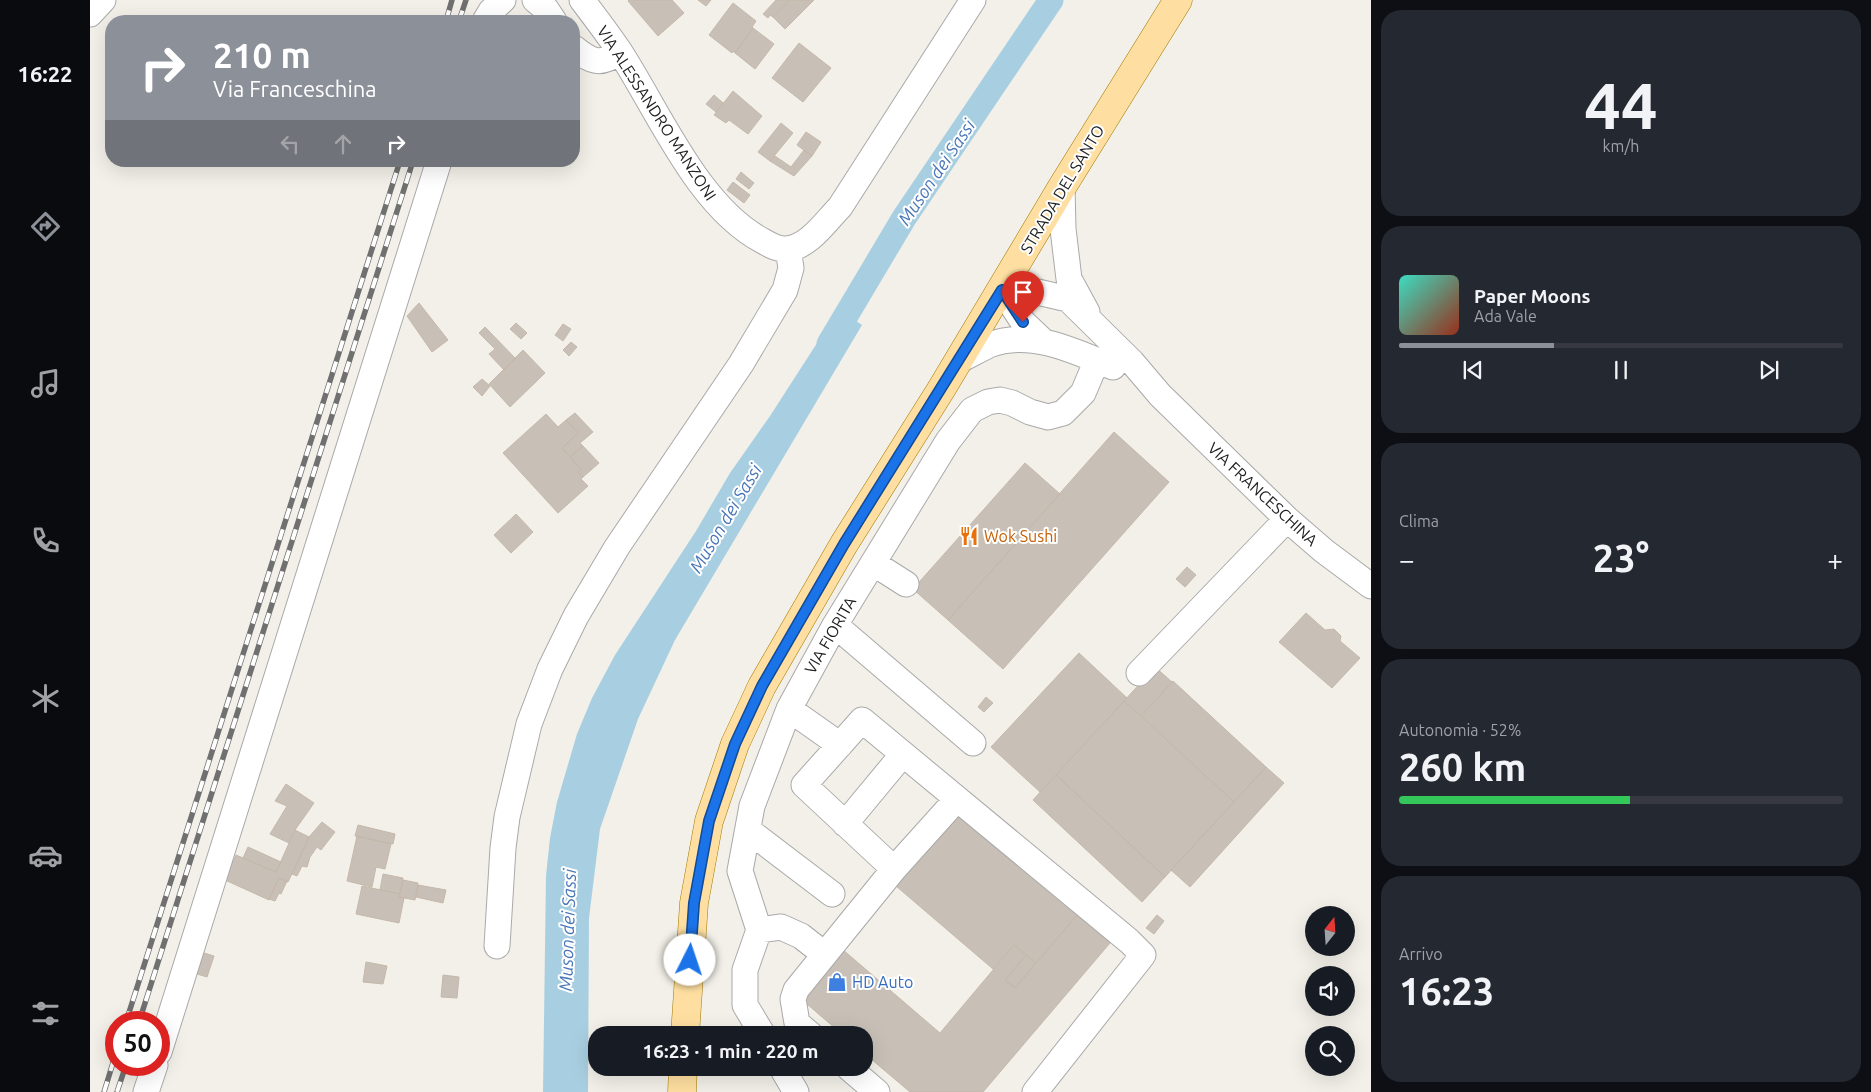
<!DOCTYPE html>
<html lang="it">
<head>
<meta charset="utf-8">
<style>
	body { margin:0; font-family:Ubuntu,sans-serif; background:#242831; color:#f1f3f6; height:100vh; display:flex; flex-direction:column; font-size:19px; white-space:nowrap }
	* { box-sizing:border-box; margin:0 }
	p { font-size:16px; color:#9ea1a6 }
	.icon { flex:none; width:28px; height:28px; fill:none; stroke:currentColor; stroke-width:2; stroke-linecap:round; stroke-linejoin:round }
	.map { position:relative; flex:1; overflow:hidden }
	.drawer { display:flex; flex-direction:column; gap:10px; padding:10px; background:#0d0f14; width:500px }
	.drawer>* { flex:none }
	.guide { position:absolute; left:15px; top:15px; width:475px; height:152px; border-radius:20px; box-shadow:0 5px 20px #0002; background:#8c9099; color:#fff; overflow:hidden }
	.needle { width:32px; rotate:17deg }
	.tools { position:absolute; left:1215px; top:906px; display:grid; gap:10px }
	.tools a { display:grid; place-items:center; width:50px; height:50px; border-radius:50%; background:#171b24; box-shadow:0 5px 20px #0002; font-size:25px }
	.speed { position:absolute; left:15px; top:1011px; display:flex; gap:10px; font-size:25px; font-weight:700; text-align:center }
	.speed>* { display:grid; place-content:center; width:65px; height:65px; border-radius:50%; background:#171b24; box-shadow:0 5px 20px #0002; line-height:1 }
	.speed .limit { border:8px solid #d22; background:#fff; color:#111 }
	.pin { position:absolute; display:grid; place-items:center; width:42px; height:42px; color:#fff; margin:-51px -21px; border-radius:50% 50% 50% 0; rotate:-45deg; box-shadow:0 0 5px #0007 }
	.pin .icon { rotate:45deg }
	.me { position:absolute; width:55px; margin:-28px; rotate:4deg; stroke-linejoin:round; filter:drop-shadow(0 0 4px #0008) }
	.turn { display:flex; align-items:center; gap:18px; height:105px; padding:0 25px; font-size:22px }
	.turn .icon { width:65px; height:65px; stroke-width:2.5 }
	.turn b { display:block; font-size:35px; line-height:42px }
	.lanes { display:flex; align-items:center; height:48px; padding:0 25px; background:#0003; justify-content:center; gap:25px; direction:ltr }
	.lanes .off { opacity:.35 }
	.big { font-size:38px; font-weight:700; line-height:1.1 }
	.drawer .tile { flex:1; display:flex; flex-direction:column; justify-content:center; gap:8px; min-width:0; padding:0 18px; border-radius:20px; background:#242831 }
	.drawer .dial { align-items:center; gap:0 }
	.dial b { font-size:65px; line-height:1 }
	.song { display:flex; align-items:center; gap:15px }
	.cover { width:60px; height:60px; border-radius:8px; background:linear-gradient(135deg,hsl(170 70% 55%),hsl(10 70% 35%)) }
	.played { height:5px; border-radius:2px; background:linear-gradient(90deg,#8c9099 35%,#363941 35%) }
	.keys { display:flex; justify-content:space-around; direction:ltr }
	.heat { display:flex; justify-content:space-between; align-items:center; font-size:28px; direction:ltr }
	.charge { height:8px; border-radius:4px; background:linear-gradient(90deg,#34c759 52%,#363941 0) }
	.trip { position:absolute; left:498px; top:1026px; width:285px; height:50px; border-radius:20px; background:#171b24; box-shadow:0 5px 20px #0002; font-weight:700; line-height:50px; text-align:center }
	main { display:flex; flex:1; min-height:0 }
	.dock { display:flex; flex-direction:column; width:90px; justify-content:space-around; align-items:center; background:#090b0e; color:#9ea1a6 }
	.dock .icon { width:35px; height:35px }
	.dock .current { color:#8c9099 }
	.dock b { font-size:22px; color:#f1f3f6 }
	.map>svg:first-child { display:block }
	.water { fill:#a8cfe1 }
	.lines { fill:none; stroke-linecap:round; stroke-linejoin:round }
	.canal { stroke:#a8cfe1; stroke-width:25 }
	.building { fill:#c8c0b7; stroke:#c5b8aa }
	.minor-casing { stroke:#a9a9a9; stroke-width:27 }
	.major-casing { stroke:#a07900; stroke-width:29 }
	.minor { stroke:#fff; stroke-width:25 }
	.major { stroke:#ffdfa1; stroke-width:28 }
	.rail-casing { stroke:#707070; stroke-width:5.5 }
	.rail { stroke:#fff; stroke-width:4; stroke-dasharray:11; stroke-linecap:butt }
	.route-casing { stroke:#114b97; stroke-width:12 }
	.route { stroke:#1a73e8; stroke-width:9 }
	.labels { text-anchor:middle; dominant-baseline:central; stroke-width:4; stroke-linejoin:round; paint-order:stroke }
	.street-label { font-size:16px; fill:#222; stroke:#fff }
	.food-label { font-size:16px; fill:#c56008; stroke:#fff; text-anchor:start }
	.shop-label { font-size:16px; fill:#366cbe; stroke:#fff; text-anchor:start }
	.water-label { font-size:18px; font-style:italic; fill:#4976b7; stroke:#fff }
</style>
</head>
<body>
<main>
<nav class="dock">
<b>16:22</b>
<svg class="icon current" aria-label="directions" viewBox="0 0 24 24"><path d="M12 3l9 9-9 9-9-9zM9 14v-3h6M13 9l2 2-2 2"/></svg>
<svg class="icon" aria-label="music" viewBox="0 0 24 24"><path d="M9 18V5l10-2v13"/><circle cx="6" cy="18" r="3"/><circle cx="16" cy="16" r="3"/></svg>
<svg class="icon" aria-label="phone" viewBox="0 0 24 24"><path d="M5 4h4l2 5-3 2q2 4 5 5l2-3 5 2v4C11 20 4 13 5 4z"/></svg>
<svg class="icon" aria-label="climate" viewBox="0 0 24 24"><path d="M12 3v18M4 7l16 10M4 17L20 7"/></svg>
<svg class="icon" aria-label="car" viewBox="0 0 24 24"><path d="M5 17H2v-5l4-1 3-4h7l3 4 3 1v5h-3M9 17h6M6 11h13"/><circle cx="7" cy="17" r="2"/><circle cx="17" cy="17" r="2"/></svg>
<svg class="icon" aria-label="filters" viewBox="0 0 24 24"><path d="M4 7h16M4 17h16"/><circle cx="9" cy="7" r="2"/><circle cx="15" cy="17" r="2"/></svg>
</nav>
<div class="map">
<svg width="1281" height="1092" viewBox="0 0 1281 1092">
	<rect width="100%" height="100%" fill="#f2f0e8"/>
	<!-- water -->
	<path class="water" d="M749 309 772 325 585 640 548 719 510 829 499 918 498 1092H453L456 876 460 838 467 802 487 734 502 698 525 655 606 531 640 473 680 416Z"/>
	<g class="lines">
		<!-- canal -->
		<path class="canal" d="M739 344 814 218 961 0"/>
	</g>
	<!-- building -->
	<path class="building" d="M539 0H582L594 13 568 36 538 1Z
		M608 0H621L616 6Z
		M686 0H700L683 17 680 15 678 18 673 14Z
		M700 0H724L695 29 683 17Z
		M643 3 666 21 662 27 663 28 645 53 643 51 642 53 619 35Z
		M663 28 684 44 665 69 645 53Z
		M709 43 741 68 713 102 682 78Z
		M643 91 672 116 658 134 639 120 636 123 624 115Z
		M624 95 633 103 626 112 616 104Z
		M691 123 703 133 680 161 668 152Z
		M716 132 731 142 722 156 707 145Z
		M714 150 722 156 704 176 680 161 685 156 701 167Z
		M651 172 664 183 659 189 646 179Z
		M643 182 660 195 654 203 637 190Z
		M329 303 358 340 342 352 317 316Z
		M426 323 437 333 431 339 420 329Z
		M473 324 481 329 473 341 465 335Z
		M395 327 426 359 414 370 399 354 405 349 389 333Z
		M481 342 487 347 479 356 473 350Z
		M433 350 455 373 420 407 399 384Z
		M392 379 400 386 392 396 383 387Z
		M485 413 503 432 490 443 493 446 480 457 472 448 488 433 476 420Z
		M456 414 468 427 476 420 488 433 472 448 491 469 488 472 493 477 491 479 498 486 468 513 413 453Z
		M1024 432 1079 482 913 669 858 620Z
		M493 446 509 463 493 477 488 472 491 469 480 457Z
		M935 463 970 494 858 620 823 589Z
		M426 514 443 532 421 553 404 535Z
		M1097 567 1106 575 1095 587 1086 579Z
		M1216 613 1235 630 1244 629 1251 636 1250 641 1270 658 1242 688 1189 642Z
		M989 653 1037 698 950 792 901 747Z
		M1065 667 1082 682 1051 716 1034 701Z
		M1083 681 1176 767 1144 802 1051 716Z
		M896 697 903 703 894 712 888 707Z
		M1034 701 1144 802 1075 877 966 775Z
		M1176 767 1194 783 1100 887 1081 870Z
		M966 775 1075 877 1052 902 943 800Z
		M196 784 224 803 205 830 199 843 180 834 197 806 185 801Z
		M868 814 987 915 946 963 924 945 903 969 806 886Z
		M232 822 245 832 231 850 227 847 220 857 217 867 212 866 207 876 202 874 219 837Z
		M268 825 305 834 303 844 265 836Z
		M205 830 219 837 198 882 189 878 179 900 135 880 146 855 186 872Z
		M267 836 301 844 295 869 286 867 282 887 257 881Z
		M158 847 191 862 186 872 153 858Z
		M293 874 313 878 310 894 290 890Z
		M189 878 197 881 191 894 189 893 185 901 179 899Z
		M313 880 328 883 325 900 309 897Z
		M328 885 356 890 353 903 326 897Z
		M272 886 310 894 309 897 314 898 309 923 266 914Z
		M987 915 1020 943 893 1092H820L774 1053V1035H753L710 998 752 949 850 1033 924 945 936 955 915 980 925 988Z
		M1067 915 1074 921 1064 934 1056 928Z
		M114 953 124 956 117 977 107 974Z
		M936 955 946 963 925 988 915 980Z
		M276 962 297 966 293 984 273 982Z
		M353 975 369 977 367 998 351 997Z"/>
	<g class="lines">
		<!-- minor casing -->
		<g class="minor-casing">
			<path id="minor" d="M445 0 456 9 464 21
				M492 0C505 17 518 34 530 52 569 112 608 207 673 241 680 245 688 250 697 249 719 247 736 221 750 207L883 0
				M0 14 13 0
				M395 21 401 11 413 0
				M484 48C501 62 511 66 529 52
				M972 187 973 229 979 279 997 312
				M912 290H939L978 299 1042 362 1070 395 1197 519 1234 551 1281 586
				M912 290 933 322 953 341
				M868 361C878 356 889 350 899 345 940 329 985 351 1023 367
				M783 563 816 584
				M745 625 883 743
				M1049 673 1197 519
				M699 709 750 745
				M867 799 804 869 714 785 772 720 1039 941 1053 955 945 1092
				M755 824 813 754
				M658 830 742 894
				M669 930 691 927 711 936 734 954
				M407 946 413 848 417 817 439 724 460 669 486 616 527 547 651 364 695 290 701 268 698 249
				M673 1035 655 1005V970L669 930 650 871 662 806 699 709 745 625 858 441 882 410 898 402 910 400 922 403 940 412 958 417 973 413 993 393 1007 360
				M721 1035 707 1023 703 999 706 990 804 869
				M69 1052 349 161
				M692 1068 706 1092
				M759 1068 787 1092
				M56 1092 65 1065"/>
		</g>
		<!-- major casing -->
		<g class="major-casing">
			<path id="major" d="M595 1035 604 903 619 821 645 744 672 686 754 544 852 388 972 187 1088 0
				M592 1092 593 1068"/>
		</g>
		<!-- minor -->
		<use href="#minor" class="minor"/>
		<!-- major -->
		<use href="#major" class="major"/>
		<!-- rail casing -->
		<g class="rail-casing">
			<path id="rail" d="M356 21 362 0
				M369 21 376 0
				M36 1022 310 161
				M49 1022 323 161
				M14 1092 26 1053
				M27 1092 36 1065"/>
		</g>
		<!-- rail -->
		<use href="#rail" class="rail"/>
	</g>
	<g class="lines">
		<!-- route casing -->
		<g class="route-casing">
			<path id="route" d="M600 960 604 903 619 821 645 744 672 686 754 544 912 290 933 322"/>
		</g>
		<!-- route -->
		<use href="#route" class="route"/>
	</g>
	<!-- icons -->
	<defs>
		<g id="restaurant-bare" transform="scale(1.5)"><path d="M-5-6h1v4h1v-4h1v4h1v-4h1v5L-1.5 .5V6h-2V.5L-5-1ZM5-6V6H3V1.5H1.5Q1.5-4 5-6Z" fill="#e8710a" stroke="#fff" stroke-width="2.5" paint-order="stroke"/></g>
		<g id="shop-bare" transform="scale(1.5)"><path d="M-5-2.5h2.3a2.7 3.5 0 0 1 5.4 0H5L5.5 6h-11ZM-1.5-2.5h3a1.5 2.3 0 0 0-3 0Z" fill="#3f7fe0" stroke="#fff" stroke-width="2.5" paint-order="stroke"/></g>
	</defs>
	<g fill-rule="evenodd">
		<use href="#restaurant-bare" x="879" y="536"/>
		<use href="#shop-bare" x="747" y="982"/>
	</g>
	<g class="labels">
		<!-- street labels -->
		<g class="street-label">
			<text transform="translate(567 113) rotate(57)">VIA ALESSANDRO MANZONI</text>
			<text transform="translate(972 189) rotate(-59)">STRADA DEL SANTO</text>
			<text transform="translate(1173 494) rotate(43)">VIA FRANCESCHINA</text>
			<text transform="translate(740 635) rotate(-60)">VIA FIORITA</text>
		</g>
		<!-- food labels -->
		<g class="food-label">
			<text x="894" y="536">Wok Sushi</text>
		</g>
		<!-- shop labels -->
		<g class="shop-label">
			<text x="762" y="982">HD Auto</text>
		</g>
		<!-- water labels -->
		<g class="water-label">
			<text transform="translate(846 172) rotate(-56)">Muson dei Sassi</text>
			<text transform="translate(635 518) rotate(-59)">Muson dei Sassi</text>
			<text transform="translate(477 930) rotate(-88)">Muson dei Sassi</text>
		</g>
	</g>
</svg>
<div class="tools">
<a><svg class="needle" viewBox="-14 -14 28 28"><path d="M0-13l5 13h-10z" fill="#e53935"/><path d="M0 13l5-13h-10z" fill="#9ea1a6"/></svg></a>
<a><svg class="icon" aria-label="sound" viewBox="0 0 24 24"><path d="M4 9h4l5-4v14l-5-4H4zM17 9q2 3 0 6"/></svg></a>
<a><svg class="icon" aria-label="search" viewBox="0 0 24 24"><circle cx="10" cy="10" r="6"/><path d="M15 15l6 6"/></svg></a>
</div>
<div class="speed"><div class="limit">50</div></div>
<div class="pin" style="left:933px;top:322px;background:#d93025"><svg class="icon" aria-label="arrive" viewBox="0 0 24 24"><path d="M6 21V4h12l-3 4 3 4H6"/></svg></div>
<svg class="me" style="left:600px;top:960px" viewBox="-20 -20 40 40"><circle r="19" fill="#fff"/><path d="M0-13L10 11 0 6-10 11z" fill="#1a73e8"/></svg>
<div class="trip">16:23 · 1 min · 220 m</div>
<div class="guide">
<div class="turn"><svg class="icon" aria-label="right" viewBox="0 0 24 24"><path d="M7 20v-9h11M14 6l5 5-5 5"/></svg><div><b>210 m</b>Via Franceschina</div></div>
<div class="lanes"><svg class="icon off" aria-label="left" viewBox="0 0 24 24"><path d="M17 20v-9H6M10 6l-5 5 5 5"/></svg><svg class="icon off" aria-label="ahead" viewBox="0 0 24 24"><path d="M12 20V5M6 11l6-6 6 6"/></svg><svg class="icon" aria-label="right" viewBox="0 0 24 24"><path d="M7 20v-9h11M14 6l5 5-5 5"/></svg></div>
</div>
</div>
<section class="drawer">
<div class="tile dial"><b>44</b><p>km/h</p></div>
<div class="tile">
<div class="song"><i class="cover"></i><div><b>Paper Moons</b><p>Ada Vale</p></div></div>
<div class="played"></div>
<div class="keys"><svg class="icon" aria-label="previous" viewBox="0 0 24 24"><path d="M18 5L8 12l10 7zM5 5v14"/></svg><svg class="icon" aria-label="pause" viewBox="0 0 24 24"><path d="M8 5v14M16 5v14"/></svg><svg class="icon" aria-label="next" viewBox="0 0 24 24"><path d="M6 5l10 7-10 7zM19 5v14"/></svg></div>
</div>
<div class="tile"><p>Clima</p>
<div class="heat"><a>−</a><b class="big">23°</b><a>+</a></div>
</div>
<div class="tile"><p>Autonomia · 52%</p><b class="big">260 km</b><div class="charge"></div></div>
<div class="tile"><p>Arrivo</p><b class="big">16:23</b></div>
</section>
</main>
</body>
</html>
